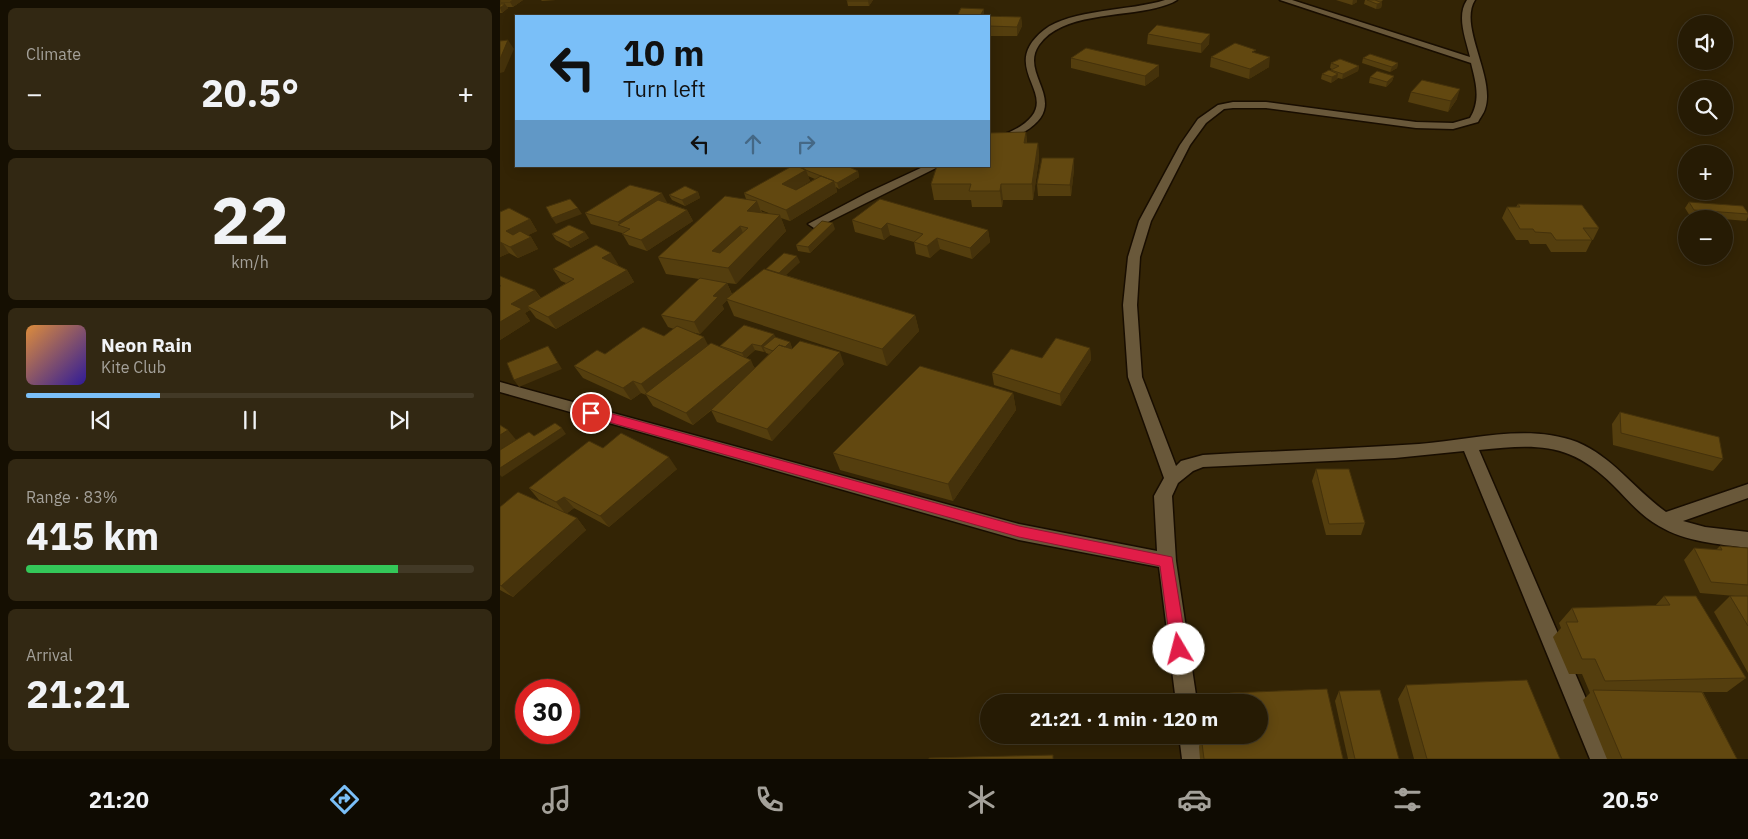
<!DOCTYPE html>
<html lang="en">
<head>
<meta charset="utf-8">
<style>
	body { margin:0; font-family:"IBM Plex Sans",sans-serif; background:#322813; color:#f1f3f6; height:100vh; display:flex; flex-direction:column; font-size:19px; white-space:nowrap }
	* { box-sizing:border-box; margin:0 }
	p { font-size:16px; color:#a4a19a }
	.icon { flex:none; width:28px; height:28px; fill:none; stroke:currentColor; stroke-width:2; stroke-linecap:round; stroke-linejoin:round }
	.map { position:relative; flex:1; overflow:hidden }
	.drawer { display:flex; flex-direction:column; gap:8px; padding:8px; background:#150f02; width:500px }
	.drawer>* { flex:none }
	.hud { position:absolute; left:15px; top:15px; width:475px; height:152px; border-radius:0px; box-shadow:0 2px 12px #0003,0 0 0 1px #423926; background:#7abff8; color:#111; overflow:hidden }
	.buttons { position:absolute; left:1178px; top:15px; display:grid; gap:10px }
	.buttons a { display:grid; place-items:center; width:55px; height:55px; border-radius:50%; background:#261b04; box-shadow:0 2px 12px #0003,0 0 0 1px #423926; font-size:25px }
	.speed { position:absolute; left:15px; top:679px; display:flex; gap:10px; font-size:25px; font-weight:700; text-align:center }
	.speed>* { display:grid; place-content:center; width:65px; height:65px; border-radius:50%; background:#261b04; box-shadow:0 2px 12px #0003,0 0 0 1px #423926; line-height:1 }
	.speed .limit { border:8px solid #d22; background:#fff; color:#111 }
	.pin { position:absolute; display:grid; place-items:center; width:42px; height:42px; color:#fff; margin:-21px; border:2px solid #fff; border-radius:50%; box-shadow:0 1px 5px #0007 }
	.me { position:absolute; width:55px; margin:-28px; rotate:352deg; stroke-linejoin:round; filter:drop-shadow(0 0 4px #0008) }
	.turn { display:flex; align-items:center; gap:18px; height:105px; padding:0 25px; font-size:22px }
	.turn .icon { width:65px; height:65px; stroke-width:2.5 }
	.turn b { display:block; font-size:35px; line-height:42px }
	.lanes { display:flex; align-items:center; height:48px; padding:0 25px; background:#0003; justify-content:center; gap:25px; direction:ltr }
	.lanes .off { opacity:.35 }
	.big { font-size:38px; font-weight:700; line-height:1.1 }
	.drawer .card { flex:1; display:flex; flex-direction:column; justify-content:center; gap:8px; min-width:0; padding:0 18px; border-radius:8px; background:#322813 }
	.drawer .dial { align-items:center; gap:0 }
	.dial b { font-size:65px; line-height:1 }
	.song { display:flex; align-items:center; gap:15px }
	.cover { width:60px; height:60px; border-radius:8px; background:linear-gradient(135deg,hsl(30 70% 55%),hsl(250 70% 35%)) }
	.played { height:5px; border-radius:2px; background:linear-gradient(90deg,#7abff8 30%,#423926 30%) }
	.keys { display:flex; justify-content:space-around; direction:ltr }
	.heat { display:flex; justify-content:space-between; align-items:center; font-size:28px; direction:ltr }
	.charge { height:8px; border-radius:4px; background:linear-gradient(90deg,#34c759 83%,#423926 0) }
	.trip { position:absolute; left:480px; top:694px; width:288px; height:50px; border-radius:25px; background:#261b04; box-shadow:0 2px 12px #0003,0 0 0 1px #423926; font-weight:700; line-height:50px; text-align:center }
	.tabs { display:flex; height:80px; justify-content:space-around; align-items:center; background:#0f0b02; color:#a4a19a }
	.tabs .icon { width:35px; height:35px }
	.tabs .on { color:#7abff8 }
	.tabs b { font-size:22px; color:#f1f3f6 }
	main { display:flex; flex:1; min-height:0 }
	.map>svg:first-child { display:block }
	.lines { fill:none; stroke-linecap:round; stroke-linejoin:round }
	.street-casing { stroke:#180d00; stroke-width:3 }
	.street { fill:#69583a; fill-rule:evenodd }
	.wall { fill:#543e0e; fill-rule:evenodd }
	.shaded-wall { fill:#45320b }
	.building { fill:#624810; stroke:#45320b; fill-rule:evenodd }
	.route { fill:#e11d48; stroke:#92132f }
</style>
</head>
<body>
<main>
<section class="drawer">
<div class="card"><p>Climate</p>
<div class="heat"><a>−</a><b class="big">20.5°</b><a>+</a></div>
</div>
<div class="card dial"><b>22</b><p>km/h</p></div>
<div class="card">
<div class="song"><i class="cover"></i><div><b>Neon Rain</b><p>Kite Club</p></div></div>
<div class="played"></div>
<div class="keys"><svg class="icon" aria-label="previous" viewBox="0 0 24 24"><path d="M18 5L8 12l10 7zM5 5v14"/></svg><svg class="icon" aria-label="pause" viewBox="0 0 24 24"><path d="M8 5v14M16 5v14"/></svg><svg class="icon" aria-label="next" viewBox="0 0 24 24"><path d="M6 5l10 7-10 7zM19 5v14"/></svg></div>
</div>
<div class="card"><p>Range · 83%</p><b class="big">415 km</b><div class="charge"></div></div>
<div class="card"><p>Arrival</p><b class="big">21:21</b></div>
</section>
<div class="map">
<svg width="1248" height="759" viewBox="0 0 1248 759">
	<rect width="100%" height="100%" fill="#332405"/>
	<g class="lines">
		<!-- street casing -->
		<g class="street-casing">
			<path id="street" d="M665 0H677C671 4 663 6 656 8 621 17 561 13 539 45 518 75 573 103 524 132 513 138 501 145 489 147V140C503 135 522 129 532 116 552 90 500 65 544 30 570 9 631 11 665 0Z
				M780 0H792L970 57C966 39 956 16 967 0H975C958 26 996 78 985 109 984 113 980 118 978 122L953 129 916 128 766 108H733L724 109 706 123 690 145 651 221 640 257 637 305 642 377 676 466 681 461 703 455C775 451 847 449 919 444 970 440 1028 423 1077 442 1113 457 1135 490 1166 512L1248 484V498L1183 521 1205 527 1248 532V548C1218 544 1186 542 1159 526 1141 516 1128 500 1113 485 1070 442 1037 444 979 450L1112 759H1090L964 451 895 458 703 467 693 471 678 483 672 496 676 561 697 702H676L659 567 519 540 0 392V382L519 524 657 551 654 496 664 478 628 377 623 305 628 257 639 221 680 145 698 119 718 105 733 102H766L916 122 953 123 970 118C981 100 976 83 971 63Z
				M425 166H440L318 227 314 228 308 224 367 193Z
				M679 735H701L704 759H682Z"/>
		</g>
		<!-- street -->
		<use href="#street" class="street"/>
	</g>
	<!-- wall -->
	<path class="wall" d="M0 0H23L13 7H7L8 8 2 13H0Z
		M41 0H56L42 1Z
		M347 0H373L369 6H348L347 1Z
		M836 0H857V2L852 5Z
		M865 0H883L881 2 879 1 882 3 881 8 876 9 864 4Z
		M484 16 521 17 522 26 517 36H489V16Z
		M648 34 709 44 701 53 647 44Z
		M711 57 769 67 749 79 710 67Z
		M571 58 659 76 645 86 571 68Z
		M863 58 898 63 897 68 890 72 862 63Z
		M831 63 859 66 858 71 842 79 838 78 837 79 831 83 821 79 822 74 831 71 832 69 830 68Z
		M894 76 892 81 886 87 869 83 870 77Z
		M911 92 957 99 948 112 908 102Z
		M526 132 527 143H538L539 159 533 200H503L502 207H472L471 200H434L431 184 489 166Z
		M303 169 358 171 359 177 339 189 336 187 337 192 290 221 281 218 286 231 236 284 227 283 232 294 266 269 300 262 285 275 415 315 419 331 387 366 234 316 227 300 222 305 224 309 200 334 191 332 208 346 221 348 220 346 275 337 290 342 292 348 344 364 272 441 217 422 211 410 213 409 193 425 153 406 146 395 141 393 131 400 83 378 74 366 105 354 164 336 174 329 168 327 161 315 199 279 166 274 158 257 246 199 244 193ZM308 176 315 179 296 190H295L310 181ZM261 210 271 214 262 212ZM255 350 264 352 265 351 266 353 269 354 255 368 246 358Z
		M574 169 571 196H538L537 184Z
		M198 192 200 198 185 206 172 200 169 195Z
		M1189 202 1248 213V217L1246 221 1190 216 1185 208Z
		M168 203 187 210 193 221 147 251 129 245 122 233 91 224 85 213Z
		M1018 204 1099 228 1093 240H1092L1086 252H1051L1046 244H1030L1028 240H1016L1002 218 1007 207H1016Z
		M0 212 30 219 37 231 28 235 31 237 38 249 18 258 9 253 0 257Z
		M352 220 488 230 490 242 472 259 440 249 430 258 416 254 414 242 390 235 384 240 355 232Z
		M335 229 310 253 298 251 296 245Z
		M52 234 89 238 71 248 56 240Z
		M118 264 117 265 127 270 134 282 56 329 36 318 30 310 25 313 30 321 0 340V276L35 290 41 298 66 283 61 281 53 269Z
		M590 348 591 360 561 406 494 385 492 373 542 358Z
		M513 393 516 410 453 501 340 470 333 453Z
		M1120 412 1223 459 1213 471 1113 445 1112 424Z
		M103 448 177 469 109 527 74 508 66 514 77 518 86 530 13 597 0 590V507L65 513 39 500 29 488Z
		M816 469 865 523 861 535H826L812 481Z
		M1220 546 1248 548V673L1214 612 1230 596H1235L1200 593 1184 560 1194 548 1216 550Z
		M1164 596 1246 678 1227 692H1203L1237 759H1107L1083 700 1090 693 1082 674H1069L1053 637 1061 628 1059 623 1072 608 1155 606Z
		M906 685 1060 759H914L898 699Z
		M827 689 843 759H700L699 747 701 735H759V702H728L730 693Z
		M839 691 899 759H848L835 701Z"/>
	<!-- shaded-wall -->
	<path class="shaded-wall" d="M13 0H23L13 7 10 2Z
		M369 0H373L369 6 368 1Z
		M853 0H857V2L852 5Z
		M882 3 881 8 876 9 877 4Z
		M5 4 8 8 2 13 0 8Z
		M484 9V16H480Z
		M521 17 522 26 517 36V27Z
		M710 34 709 44 701 53V44Z
		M8 40 14 49 4 72 0 73V59Z
		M770 57 769 67 749 79 750 69Z
		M898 63 897 68 890 72 892 67Z
		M659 65V76L645 86V76Z
		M859 66 858 71 842 79 843 74Z
		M838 74 837 79 831 83 832 77Z
		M894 76 892 81 886 87 887 82Z
		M960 89 957 99 948 112 951 101Z
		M526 132 527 148 524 143Z
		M538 143 539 159 533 200 532 184Z
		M574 158V169L571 196 570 185Z
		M306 170 310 181 286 196 282 184Z
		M358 171 359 177 339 189 337 183Z
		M334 181 337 192 290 221 286 210Z
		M501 184 503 200 502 207 500 191Z
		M198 192 200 198 185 206 182 200Z
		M162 193 168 204 130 229 121 226 118 222Z
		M257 201 263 217 247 211Z
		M78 208 82 214 56 224 52 218Z
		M187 210 193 221 147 251 141 240Z
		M280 215 286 231 236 284 228 268Z
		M30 219 37 231 14 242 6 231Z
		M333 223 335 229 310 253 308 247Z
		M387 223 390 235 384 240 381 229Z
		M240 226 247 242 220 267 212 251Z
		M488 230 490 242 472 259 470 248Z
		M85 232 89 238 71 248 68 242Z
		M31 237 38 249 18 258 10 247Z
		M437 238 440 249 430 258 427 246Z
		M1 241 9 253 0 257V242Z
		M111 253 118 264 109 270 102 258Z
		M297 256 300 262 281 280 279 273Z
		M127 270 134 282 56 329 48 317Z
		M227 283 232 295 222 305 224 309 200 334 194 322 213 296Z
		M35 290 43 302 27 306 30 310 25 313 30 321 0 340V322L11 304Z
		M415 315 419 331 387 366 382 349Z
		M274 334 277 340 263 347 265 351 264 352 261 346Z
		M204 337 210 349 148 395 141 384Z
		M290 342 292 348 278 352Z
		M252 344 255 350 245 359 242 353Z
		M48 346 62 369 19 387 14 380Z
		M590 348 591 360 561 406 560 394Z
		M340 352 344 364 272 441 267 429Z
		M251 360 256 372 193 425 186 413Z
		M133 381 141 393 131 400 123 388Z
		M513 393 516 410 453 501 448 484Z
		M62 428 66 434 2 477 0 475V468Z
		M8 430 18 442 0 454V435Z
		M169 457 177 469 109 527 100 516Z
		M64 497 74 508 66 514 56 502Z
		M77 518 86 530 13 597 1 586Z"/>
	<!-- building -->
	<path class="building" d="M0 0H13L10 2H0Z
		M347 0H369L368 1H347Z
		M867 0H875L882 3 877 4Z
		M0 4H5L0 8Z
		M461 8 484 9 480 16 521 17 517 27 489 26V16H457Z
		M657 25 710 34 701 44 648 34Z
		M8 40 0 59V41Z
		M735 43 756 50 752 52 770 57 750 69 711 57Z
		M586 48 659 65 645 76 571 58Z
		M870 54 898 63 892 67 863 58Z
		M840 59 859 66 843 74 831 70 839 66 831 63Z
		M829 70 838 74 832 77 822 74Z
		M877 71 894 76 887 82 870 77Z
		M922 80 960 89 951 101 911 92Z
		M526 132 524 143H538L532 184H501L500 191H469L471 184H431L437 166H489V133Z
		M542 158H574L570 185 537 184Z
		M292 166H296L306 170 282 184 296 190 321 176 334 181 286 210 244 193Z
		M307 166H347L358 171 337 183 333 181H334L303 169Z
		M130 185 162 193 118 222 85 213Z
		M185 186 198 192 182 200 169 195Z
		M225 196 257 201 247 211 280 215 228 268 158 257ZM240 226 248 228 220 253 212 251Z
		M70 199 78 208 52 218 46 207Z
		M380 199 488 230 470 248 437 238 427 246 414 242 423 234 387 223 381 229 352 220Z
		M158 200 187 210 141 240 122 234 130 229 118 225Z
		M1189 202 1243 206 1248 213V214L1194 210Z
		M1018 204 1082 205 1099 228H1083L1092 240H1056L1051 233 1035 232 1033 229H1020L1007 207H1020Z
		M9 208 30 219 6 231 13 235 20 231 31 237 10 247 0 242V212Z
		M322 221 333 223 308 247 296 245Z
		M69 225 85 232 68 242 52 234Z
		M96 245 111 253 102 258 127 270 48 317 27 306 74 279 53 269Z
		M284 253 297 256 279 273 266 269Z
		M264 269 415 315 382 349 226 299Z
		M0 276 35 290 11 304 22 309 0 322V286H1L0 285Z
		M200 278 227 283 213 296 218 297 194 322 161 315Z
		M244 325 274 334 261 346 252 344 242 353 220 346Z
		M177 326 204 337 141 384 133 381 123 388 74 366 97 350 105 354 143 327 164 336Z
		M275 337 290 342 285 347 279 345 273 351 263 347Z
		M556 338 590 348 560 394 492 373 511 349 542 358Z
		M300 341 340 352 267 429 211 410 279 345 292 349Z
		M211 343 251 360 186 413 145 394Z
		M48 346 58 363 14 380 7 363Z
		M420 366 513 393 448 484 333 453Z
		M1120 412 1219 437 1223 459 1121 433Z
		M55 423 62 428 0 468V450L29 432 34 436Z
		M0 425 8 430 0 435Z
		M121 433 169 457 100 516 64 497 56 502 29 488 89 441 103 448Z
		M816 469H849L865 523 829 524Z
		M18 492 77 518 1 586 0 585V507Z
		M1220 546 1248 548V585L1211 582 1194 548 1222 550Z
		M1164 596H1196L1246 678 1105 681 1095 659H1082L1066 622H1078L1072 608 1170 605Z
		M1230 596H1248V626Z
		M1027 680 1060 759H927L906 685Z
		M827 689 843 759H704L701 735H759V702H731L730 693Z
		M880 690 899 759H855L839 691Z
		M1093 690 1202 692 1237 759H1122Z
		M553 755V759H429V758Z"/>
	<!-- route -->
	<path class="route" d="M91 408 519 526 672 557 687 649 685 654 679 657 674 654 671 649 660 566 519 537 87 416 85 413 87 410Z"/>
</svg>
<div class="buttons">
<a><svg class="icon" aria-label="sound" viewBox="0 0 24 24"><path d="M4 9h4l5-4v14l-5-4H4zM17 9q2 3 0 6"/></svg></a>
<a><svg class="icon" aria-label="search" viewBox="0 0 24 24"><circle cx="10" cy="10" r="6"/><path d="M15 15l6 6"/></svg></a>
<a>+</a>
<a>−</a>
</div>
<div class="speed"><div class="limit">30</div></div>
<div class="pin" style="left:91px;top:413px;background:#d93025"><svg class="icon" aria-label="arrive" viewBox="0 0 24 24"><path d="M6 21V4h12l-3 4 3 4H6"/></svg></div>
<svg class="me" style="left:679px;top:649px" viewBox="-20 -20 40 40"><circle r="19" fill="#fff"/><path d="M0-13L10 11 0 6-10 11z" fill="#e11d48"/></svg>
<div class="trip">21:21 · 1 min · 120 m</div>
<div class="hud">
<div class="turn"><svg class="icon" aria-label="left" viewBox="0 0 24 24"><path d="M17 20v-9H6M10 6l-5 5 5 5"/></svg><div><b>10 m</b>Turn left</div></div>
<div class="lanes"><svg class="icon" aria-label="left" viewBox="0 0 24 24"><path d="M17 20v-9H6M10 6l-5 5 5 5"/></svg><svg class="icon off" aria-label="ahead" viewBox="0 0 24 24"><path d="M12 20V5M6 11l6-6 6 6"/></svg><svg class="icon off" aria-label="right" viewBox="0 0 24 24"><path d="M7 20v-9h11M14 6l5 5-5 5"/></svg></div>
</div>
</div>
</main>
<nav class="tabs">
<b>21:20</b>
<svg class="icon on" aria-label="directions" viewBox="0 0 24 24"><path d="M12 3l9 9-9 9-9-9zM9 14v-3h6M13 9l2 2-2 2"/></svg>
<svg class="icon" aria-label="music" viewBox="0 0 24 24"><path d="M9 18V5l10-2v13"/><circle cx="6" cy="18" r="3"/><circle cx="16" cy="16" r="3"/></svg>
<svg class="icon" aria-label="phone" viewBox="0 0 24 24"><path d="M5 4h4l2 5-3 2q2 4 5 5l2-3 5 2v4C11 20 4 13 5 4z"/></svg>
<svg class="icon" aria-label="climate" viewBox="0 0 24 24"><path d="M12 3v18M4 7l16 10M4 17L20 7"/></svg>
<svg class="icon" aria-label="car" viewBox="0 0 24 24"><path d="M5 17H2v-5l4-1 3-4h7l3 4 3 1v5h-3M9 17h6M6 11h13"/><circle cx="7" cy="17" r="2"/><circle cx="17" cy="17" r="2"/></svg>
<svg class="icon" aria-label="filters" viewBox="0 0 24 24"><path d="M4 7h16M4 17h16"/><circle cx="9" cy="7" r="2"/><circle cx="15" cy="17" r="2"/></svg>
<b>20.5°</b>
</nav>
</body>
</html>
